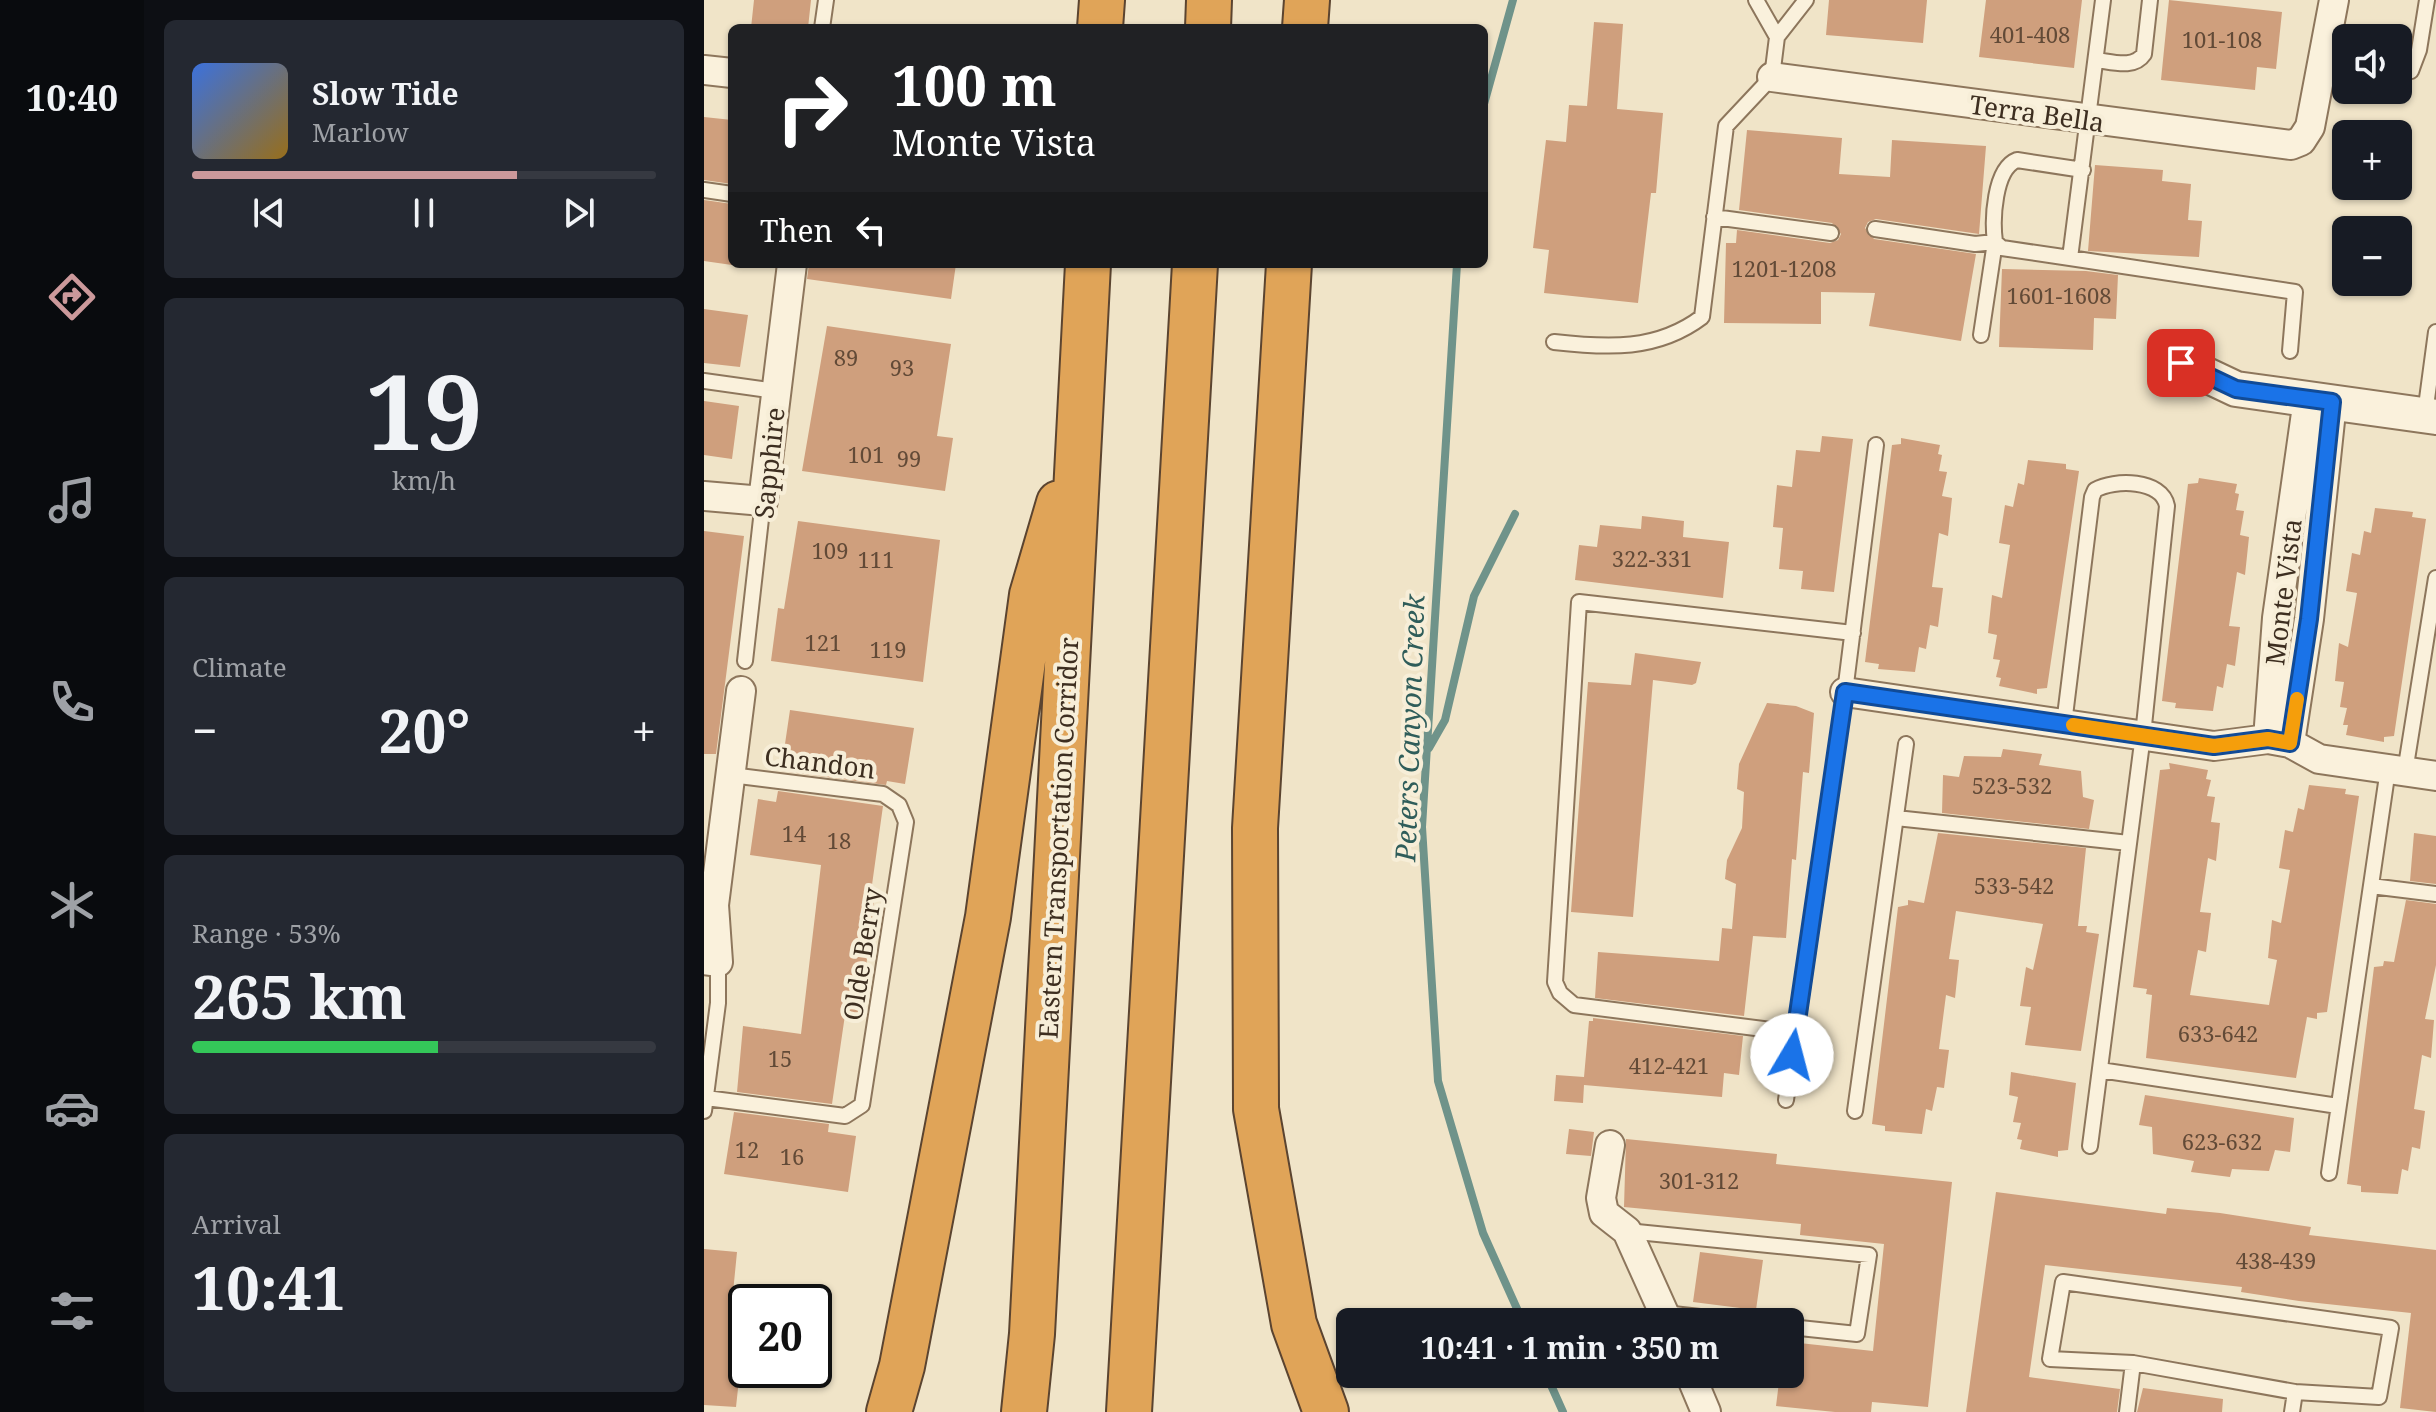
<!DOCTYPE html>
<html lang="en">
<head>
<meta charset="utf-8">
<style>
	body { margin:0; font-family:"Noto Serif",serif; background:#242831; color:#f1f3f6; height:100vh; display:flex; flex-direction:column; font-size:30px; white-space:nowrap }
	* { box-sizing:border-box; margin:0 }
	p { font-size:26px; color:#9ea1a6 }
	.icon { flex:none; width:44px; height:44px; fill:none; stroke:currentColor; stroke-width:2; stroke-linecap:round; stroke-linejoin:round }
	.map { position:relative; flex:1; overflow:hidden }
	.sheet { display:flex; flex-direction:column; gap:20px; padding:20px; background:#0d0f14; width:560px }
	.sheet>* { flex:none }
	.top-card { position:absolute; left:24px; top:24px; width:760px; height:244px; border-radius:12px; box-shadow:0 2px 6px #0004; background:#202124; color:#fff; overflow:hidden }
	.buttons { position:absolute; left:1628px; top:24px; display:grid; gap:16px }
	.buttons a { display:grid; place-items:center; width:80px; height:80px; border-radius:12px; background:#171b24; box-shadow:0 2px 6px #0004; font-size:40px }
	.speed { position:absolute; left:24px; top:1284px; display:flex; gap:16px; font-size:40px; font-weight:700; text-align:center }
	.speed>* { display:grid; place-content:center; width:104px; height:104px; border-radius:50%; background:#171b24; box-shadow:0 2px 6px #0004; line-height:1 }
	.speed .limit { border:4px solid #111; border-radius:12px; background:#fff; color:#111 }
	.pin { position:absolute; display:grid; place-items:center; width:68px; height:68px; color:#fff; margin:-34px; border-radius:16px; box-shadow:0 4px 12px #0006 }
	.me { position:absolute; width:88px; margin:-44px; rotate:8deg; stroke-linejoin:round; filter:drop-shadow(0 0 6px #0008) }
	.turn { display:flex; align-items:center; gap:28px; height:168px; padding:0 32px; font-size:36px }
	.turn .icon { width:104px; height:104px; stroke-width:2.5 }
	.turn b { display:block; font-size:56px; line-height:68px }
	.then { display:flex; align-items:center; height:76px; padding:0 32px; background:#0003; gap:16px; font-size:30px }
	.big { font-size:60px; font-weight:700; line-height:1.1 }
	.sheet .tile { flex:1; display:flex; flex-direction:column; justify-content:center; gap:12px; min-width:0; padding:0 28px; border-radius:12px; background:#242831 }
	.sheet .dial { align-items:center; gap:0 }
	.dial b { font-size:104px; line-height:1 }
	.song { display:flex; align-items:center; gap:24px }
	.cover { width:96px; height:96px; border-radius:12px; background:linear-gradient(135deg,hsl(220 70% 55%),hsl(40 70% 35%)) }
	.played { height:8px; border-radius:4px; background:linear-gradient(90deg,#cc999b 70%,#363941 70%) }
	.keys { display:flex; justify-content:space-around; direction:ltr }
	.heat { display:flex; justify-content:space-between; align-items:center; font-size:44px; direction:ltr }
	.charge { height:12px; border-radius:6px; background:linear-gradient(90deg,#34c759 53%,#363941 0) }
	.trip { position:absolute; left:632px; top:1308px; width:468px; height:80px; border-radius:12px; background:#171b24; box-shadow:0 2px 6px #0004; font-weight:700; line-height:80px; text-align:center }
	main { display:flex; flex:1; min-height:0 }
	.tabs { display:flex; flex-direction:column; width:144px; justify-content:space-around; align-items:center; background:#090b0e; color:#9ea1a6 }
	.tabs .icon { width:56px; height:56px }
	.tabs .selected { color:#cc999b }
	.tabs b { font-size:36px; color:#f1f3f6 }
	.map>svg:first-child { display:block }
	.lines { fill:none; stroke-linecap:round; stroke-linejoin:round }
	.stream { stroke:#6f938a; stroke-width:8 }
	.building { fill:#cf9f7d }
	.service-casing { stroke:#8d765c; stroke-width:18 }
	.minor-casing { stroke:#8d765c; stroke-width:32 }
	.tertiary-casing { stroke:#8d765c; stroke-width:38 }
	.motorway-casing { stroke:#5b4430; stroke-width:48 }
	.service { stroke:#faf1dc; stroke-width:14 }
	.minor { stroke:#faf1dc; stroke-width:28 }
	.tertiary { stroke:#faf1dc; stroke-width:34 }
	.motorway { stroke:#e0a458; stroke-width:44 }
	.route-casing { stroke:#114b97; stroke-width:20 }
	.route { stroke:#1a73e8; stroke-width:14 }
	.slow { stroke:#f59e0b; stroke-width:14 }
	.labels { text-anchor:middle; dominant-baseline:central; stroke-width:8; stroke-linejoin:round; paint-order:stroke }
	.number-label { font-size:22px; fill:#624a37 }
	.street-label { font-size:26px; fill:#3d2e20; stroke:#f7eed8 }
	.water-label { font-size:28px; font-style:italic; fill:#2f5d5a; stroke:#f7eed8 }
</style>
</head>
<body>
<main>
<nav class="tabs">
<b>10:40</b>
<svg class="icon selected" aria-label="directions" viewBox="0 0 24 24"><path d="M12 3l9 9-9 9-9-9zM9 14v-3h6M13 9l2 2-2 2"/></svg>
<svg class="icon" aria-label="music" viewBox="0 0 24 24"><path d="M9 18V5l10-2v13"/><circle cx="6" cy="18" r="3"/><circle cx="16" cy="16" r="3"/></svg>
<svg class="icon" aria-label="phone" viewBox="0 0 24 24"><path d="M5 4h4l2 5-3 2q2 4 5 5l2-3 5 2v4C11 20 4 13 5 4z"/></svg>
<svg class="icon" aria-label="climate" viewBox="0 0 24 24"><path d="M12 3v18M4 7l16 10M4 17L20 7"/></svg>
<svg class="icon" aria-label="car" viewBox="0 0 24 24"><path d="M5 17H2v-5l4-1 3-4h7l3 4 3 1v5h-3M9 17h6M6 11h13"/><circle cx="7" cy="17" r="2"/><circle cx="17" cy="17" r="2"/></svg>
<svg class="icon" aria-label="filters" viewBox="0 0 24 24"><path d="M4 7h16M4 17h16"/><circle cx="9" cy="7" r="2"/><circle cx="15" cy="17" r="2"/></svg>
</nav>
<section class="sheet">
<div class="tile">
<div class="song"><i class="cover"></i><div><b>Slow Tide</b><p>Marlow</p></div></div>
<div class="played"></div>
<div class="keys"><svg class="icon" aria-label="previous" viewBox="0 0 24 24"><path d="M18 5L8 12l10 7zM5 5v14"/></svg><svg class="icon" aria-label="pause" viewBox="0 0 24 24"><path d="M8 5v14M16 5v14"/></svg><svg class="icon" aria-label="next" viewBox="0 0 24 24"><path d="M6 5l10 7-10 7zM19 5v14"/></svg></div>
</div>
<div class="tile dial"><b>19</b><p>km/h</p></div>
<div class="tile"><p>Climate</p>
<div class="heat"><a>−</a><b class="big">20°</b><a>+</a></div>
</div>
<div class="tile"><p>Range · 53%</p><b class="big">265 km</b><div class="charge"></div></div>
<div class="tile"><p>Arrival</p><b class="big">10:41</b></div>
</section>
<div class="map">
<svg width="1732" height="1412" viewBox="0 0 1732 1412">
	<rect width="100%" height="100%" fill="#f0e4c8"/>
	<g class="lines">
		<!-- stream -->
		<path class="stream" d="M780 104 809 0
			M753 264 718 827 734 1081 779 1233 819 1322
			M725 748 741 720 770 596 811 514
			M842 1374 859 1412"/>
	</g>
	<!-- building -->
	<path class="building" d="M50 0H107L104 28H47Z
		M1125 0H1223L1219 43 1122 35Z
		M1282 0H1378L1370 68 1275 57Z
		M1465 0 1578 12 1572 69 1553 67 1551 90 1457 80Z
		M890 22 919 24 913 109 959 113 952 193H947L934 303 840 293 845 250 829 248 842 140 862 142 865 105 883 106Z
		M0 117 28 120V184L0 180Z
		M1043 130 1138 138 1135 174 1186 177 1188 140 1282 146 1275 234 1172 219 1164 222 1161 228 1170 239 1272 254 1257 341 1165 326 1171 293 1117 292V324L1020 323 1022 243H1032L1033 230 1126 243 1134 240 1137 234 1128 223 1035 210Z
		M1391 165 1459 170 1458 181 1487 184 1484 220 1498 221 1495 257 1384 251Z
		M0 200 28 204V265L0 261Z
		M105 264H252L247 299 103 279Z
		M1298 269 1382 271 1414 275 1412 319 1390 318 1389 350 1295 347Z
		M0 309 44 315 36 367 0 363Z
		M123 326 247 344 233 436 249 438 241 491 98 471Z
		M0 401 35 406 28 459 0 455Z
		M1118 436 1149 439 1130 592 1097 589 1099 571 1075 569 1079 528 1069 527 1073 485 1088 487 1092 450 1116 452Z
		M1197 438 1236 445 1234 454 1238 455 1235 471 1243 472 1238 496 1248 498 1244 536 1235 533 1228 587 1239 588 1234 627 1226 625 1222 649 1215 647 1211 672 1174 669 1175 664 1161 662 1188 445 1197 444Z
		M1324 460 1362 464V469L1375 471 1343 688 1333 689V694L1295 686 1297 678 1292 677 1296 660 1289 659 1293 635 1284 633 1288 595 1298 598 1306 545 1295 543 1301 505 1309 507 1314 483 1320 485Z
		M1495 478 1533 484 1531 493 1535 494 1532 510 1540 511 1536 535 1545 537 1541 575 1533 572 1525 626 1536 627 1531 666 1523 664 1519 688 1513 686 1509 711 1471 708 1472 703 1458 701 1484 484 1494 483Z
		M1671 508 1709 512 1708 517 1722 519 1690 736 1680 737V742L1642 735 1644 725H1639L1643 708 1636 707 1640 682 1631 681 1635 643 1644 647 1653 593 1642 591 1648 553 1656 555 1660 531 1667 533Z
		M938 516 980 521 979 537 1025 542 1019 598 871 580 875 545 893 547 896 525 937 529Z
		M94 521 236 540 219 682 67 661 74 608 80 609Z
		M0 531 40 536 12 754H0Z
		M931 653 997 662 992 683 988 685 949 680 929 917 867 912 884 682 927 685Z
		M1063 703 1092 706 1110 713 1105 773 1099 772 1092 860 1088 859 1082 938 1049 936 1040 1016 891 998 894 952 1015 961 1018 928 1028 929 1032 884 1021 879 1023 860 1038 828 1040 792 1033 789 1035 764Z
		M86 710 210 728 201 784 183 781 182 785 77 771Z
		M1299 749 1338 754 1335 765 1377 771 1379 797 1390 800 1385 829 1238 813 1239 775 1255 777 1260 756 1297 757Z
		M1465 763 1504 770 1502 779 1507 780 1503 796 1511 797 1507 822 1516 823 1512 861 1504 858 1496 912 1507 913 1502 952 1494 950 1486 995 1565 1005 1573 960 1564 958 1568 920 1577 923 1586 870 1575 868 1581 830 1589 832 1594 808 1600 810 1605 785 1642 789 1641 794 1655 796 1623 1012 1613 1013V1019L1603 1017 1592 1078 1442 1058 1448 995 1442 994 1443 989 1429 987 1456 770 1466 769Z
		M74 791 179 806 167 892 171 893 156 1017 141 1015 128 1104 33 1092 39 1026 97 1034 117 865 46 855 54 799 72 802Z
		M1234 833 1382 848 1374 926H1383L1382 932 1395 934 1377 1051 1321 1045 1327 1007 1316 1006 1322 967 1329 970 1339 924 1252 911 1245 959 1255 960 1251 998 1242 995 1235 1049 1245 1050 1240 1088 1233 1087 1228 1111 1222 1109 1218 1134 1181 1131V1126L1168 1124 1194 907 1204 905V900L1220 903Z
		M1710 833 1732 836V884L1706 881Z
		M1702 900 1732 904V965L1721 1019 1730 1020 1727 1058 1718 1055 1710 1109 1721 1111 1716 1149 1708 1147 1704 1171 1698 1169 1694 1194 1657 1192V1186L1643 1184 1670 967 1679 966 1680 961 1690 962Z
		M889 1018 1039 1036 1035 1075 1020 1073 1018 1097 880 1085 879 1103 850 1101 852 1075 880 1077 885 1021H889Z
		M1307 1072 1372 1083 1364 1150 1354 1151V1157L1316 1149 1318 1140 1313 1139 1317 1123 1309 1122 1314 1097 1305 1095Z
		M1441 1095 1590 1118 1586 1152 1571 1150 1565 1171 1528 1169 1526 1177 1487 1172 1490 1161 1449 1154 1448 1127 1435 1125Z
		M30 1112 125 1124 124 1132 152 1136 144 1192 20 1174Z
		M865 1129 890 1132 887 1156 862 1154Z
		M922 1139 1073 1154 1072 1164 1248 1182 1224 1407 1168 1402 1167 1412H1131L1072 1406 1076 1374H1086V1342L1169 1351 1180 1244 1096 1235 1097 1224 920 1207Z
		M1292 1192 1462 1214 1463 1208 1516 1213 1607 1227 1605 1235 1732 1250V1412L1696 1408 1707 1313 1595 1301 1537 1292 1538 1287 1341 1265 1325 1377 1416 1389 1413 1412H1262Z
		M0 1249 33 1252 27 1313 42 1314 32 1407 0 1405Z
		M996 1252 1059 1260 1052 1310 989 1302Z
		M1439 1388 1519 1399 1518 1412H1433Z"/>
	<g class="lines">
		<!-- service casing -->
		<g class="service-casing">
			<path id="service" d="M1052 0 1073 37
				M1399 0 1366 258 1591 292 1586 351
				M118 28 122 0
				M1392 60C1409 62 1430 69 1440 54L1446 0
				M1707 71 1715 50 1723 0
				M0 190 28 194
				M1010 217 1127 233
				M1171 229 1271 244 1291 242 1277 335
				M1366 258 1298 248 1291 242C1288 220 1290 169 1313 160L1379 170
				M850 342C903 348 953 351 998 317L1022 126 1068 77 1073 37 1102 0
				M0 381 72 391
				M1721 414 1732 332
				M41 661 59 501
				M1360 724 1388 497 1391 490C1410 479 1458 479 1463 506L1439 735 1386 1146
				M1701 772 1732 578
				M1192 818 1425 843
				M1667 886 1732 894
				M1091 1033 870 1005 856 993 851 982 875 602 1149 633
				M1396 1070 1634 1106
				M2 1098 141 1116 158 1105 202 822 195 805 179 794 27 775
				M1082 1100 1141 692 1172 445
				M0 1111 14 1003V962
				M1151 1111 1202 744
				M1625 1173 1684 769
				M923 1231 1165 1255 1153 1334 1086 1327
				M1359 1282 1687 1328 1675 1397 1591 1392 1429 1363 1346 1359Z
				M960 1313 1041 1322
				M1423 1412 1429 1363
				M1588 1412 1591 1392"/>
		</g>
		<!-- minor casing -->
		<g class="minor-casing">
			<path id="minor" d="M0 70 28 73
				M1068 77 1587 145 1597 141 1606 127 1630 0
				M0 496 59 501 88 264
				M1141 692 1510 746 1564 739 1586 743 1615 759 1732 776
				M1564 739 1573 618 1604 399
				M1586 743 1605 619 1628 402
				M0 960 14 962 10 905 37 691
				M906 1145 897 1198 900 1213 923 1231 964 1322
				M986 1374 1002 1412"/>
		</g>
		<!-- tertiary casing -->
		<g class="tertiary-casing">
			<path id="tertiary" d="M1477 363 1532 389 1732 417"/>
		</g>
		<!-- motorway casing -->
		<g class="motorway-casing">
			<path id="motorway" d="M396 28 398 0
				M504 28 505 0
				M601 28 603 0
				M585 264 551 828 552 1109 590 1324 622 1412
				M185 1412 198 1366 284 917 328 595 355 503
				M320 1412 328 1334 384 264
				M425 1412 491 264"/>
		</g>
		<!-- service -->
		<use href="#service" class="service"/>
		<!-- minor -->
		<use href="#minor" class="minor"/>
		<!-- tertiary -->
		<use href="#tertiary" class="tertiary"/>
		<!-- motorway -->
		<use href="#motorway" class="motorway"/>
	</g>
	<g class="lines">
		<!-- route casing -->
		<g class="route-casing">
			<path id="route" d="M1088 1055 1141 692 1510 746 1564 739 1586 743 1605 619 1628 402 1532 389 1477 363"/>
		</g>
		<!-- route -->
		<use href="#route" class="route"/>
		<!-- slow -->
		<path class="slow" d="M1369 725 1510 746 1564 739 1586 743 1593 699"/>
	</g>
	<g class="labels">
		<!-- number labels -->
		<g class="number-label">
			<text x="1326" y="34">401-408</text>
			<text x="1518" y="39">101-108</text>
			<text x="1080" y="268">1201-1208</text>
			<text x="1355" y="295">1601-1608</text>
			<text x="142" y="357">89</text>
			<text x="198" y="367">93</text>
			<text x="162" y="454">101</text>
			<text x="205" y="458">99</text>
			<text x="126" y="550">109</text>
			<text x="948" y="558">322-331</text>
			<text x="172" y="559">111</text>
			<text x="119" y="642">121</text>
			<text x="184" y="649">119</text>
			<text x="1308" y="785">523-532</text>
			<text x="90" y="833">14</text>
			<text x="135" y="840">18</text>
			<text x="1310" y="885">533-542</text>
			<text x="1514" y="1033">633-642</text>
			<text x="76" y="1058">15</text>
			<text x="965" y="1065">412-421</text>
			<text x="1518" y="1141">623-632</text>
			<text x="43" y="1149">12</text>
			<text x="88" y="1156">16</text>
			<text x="995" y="1180">301-312</text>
			<text x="1572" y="1260">438-439</text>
		</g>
		<!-- street labels -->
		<g class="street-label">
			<text transform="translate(1333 113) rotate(8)">Terra Bella</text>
			<text transform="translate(65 463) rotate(-84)">Sapphire</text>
			<text transform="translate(1579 592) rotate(-83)">Monte Vista</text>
			<text transform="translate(116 762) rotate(7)">Chandon</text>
			<text transform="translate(354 838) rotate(-87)">Eastern Transportation Corridor</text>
			<text transform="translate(158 954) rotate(-81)">Olde Berry</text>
		</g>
		<!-- water labels -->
		<g class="water-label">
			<text transform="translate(705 728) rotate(-88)">Peters Canyon Creek</text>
		</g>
	</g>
</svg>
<div class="buttons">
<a><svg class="icon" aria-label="sound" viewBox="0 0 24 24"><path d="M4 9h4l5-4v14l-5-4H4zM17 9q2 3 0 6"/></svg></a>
<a>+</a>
<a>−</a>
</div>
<div class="speed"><div class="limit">20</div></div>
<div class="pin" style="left:1477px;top:363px;background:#d93025"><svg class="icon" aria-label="arrive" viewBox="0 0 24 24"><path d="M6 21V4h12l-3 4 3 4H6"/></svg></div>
<svg class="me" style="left:1088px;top:1055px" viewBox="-20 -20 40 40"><circle r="19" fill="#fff"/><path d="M0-13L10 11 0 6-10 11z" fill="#1a73e8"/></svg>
<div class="trip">10:41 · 1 min · 350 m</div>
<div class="top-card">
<div class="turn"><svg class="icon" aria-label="right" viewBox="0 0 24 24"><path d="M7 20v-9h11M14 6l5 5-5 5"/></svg><div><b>100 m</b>Monte Vista</div></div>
<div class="then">Then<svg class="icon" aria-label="left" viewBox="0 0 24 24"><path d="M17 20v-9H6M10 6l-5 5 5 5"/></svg></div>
</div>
</div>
</main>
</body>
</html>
